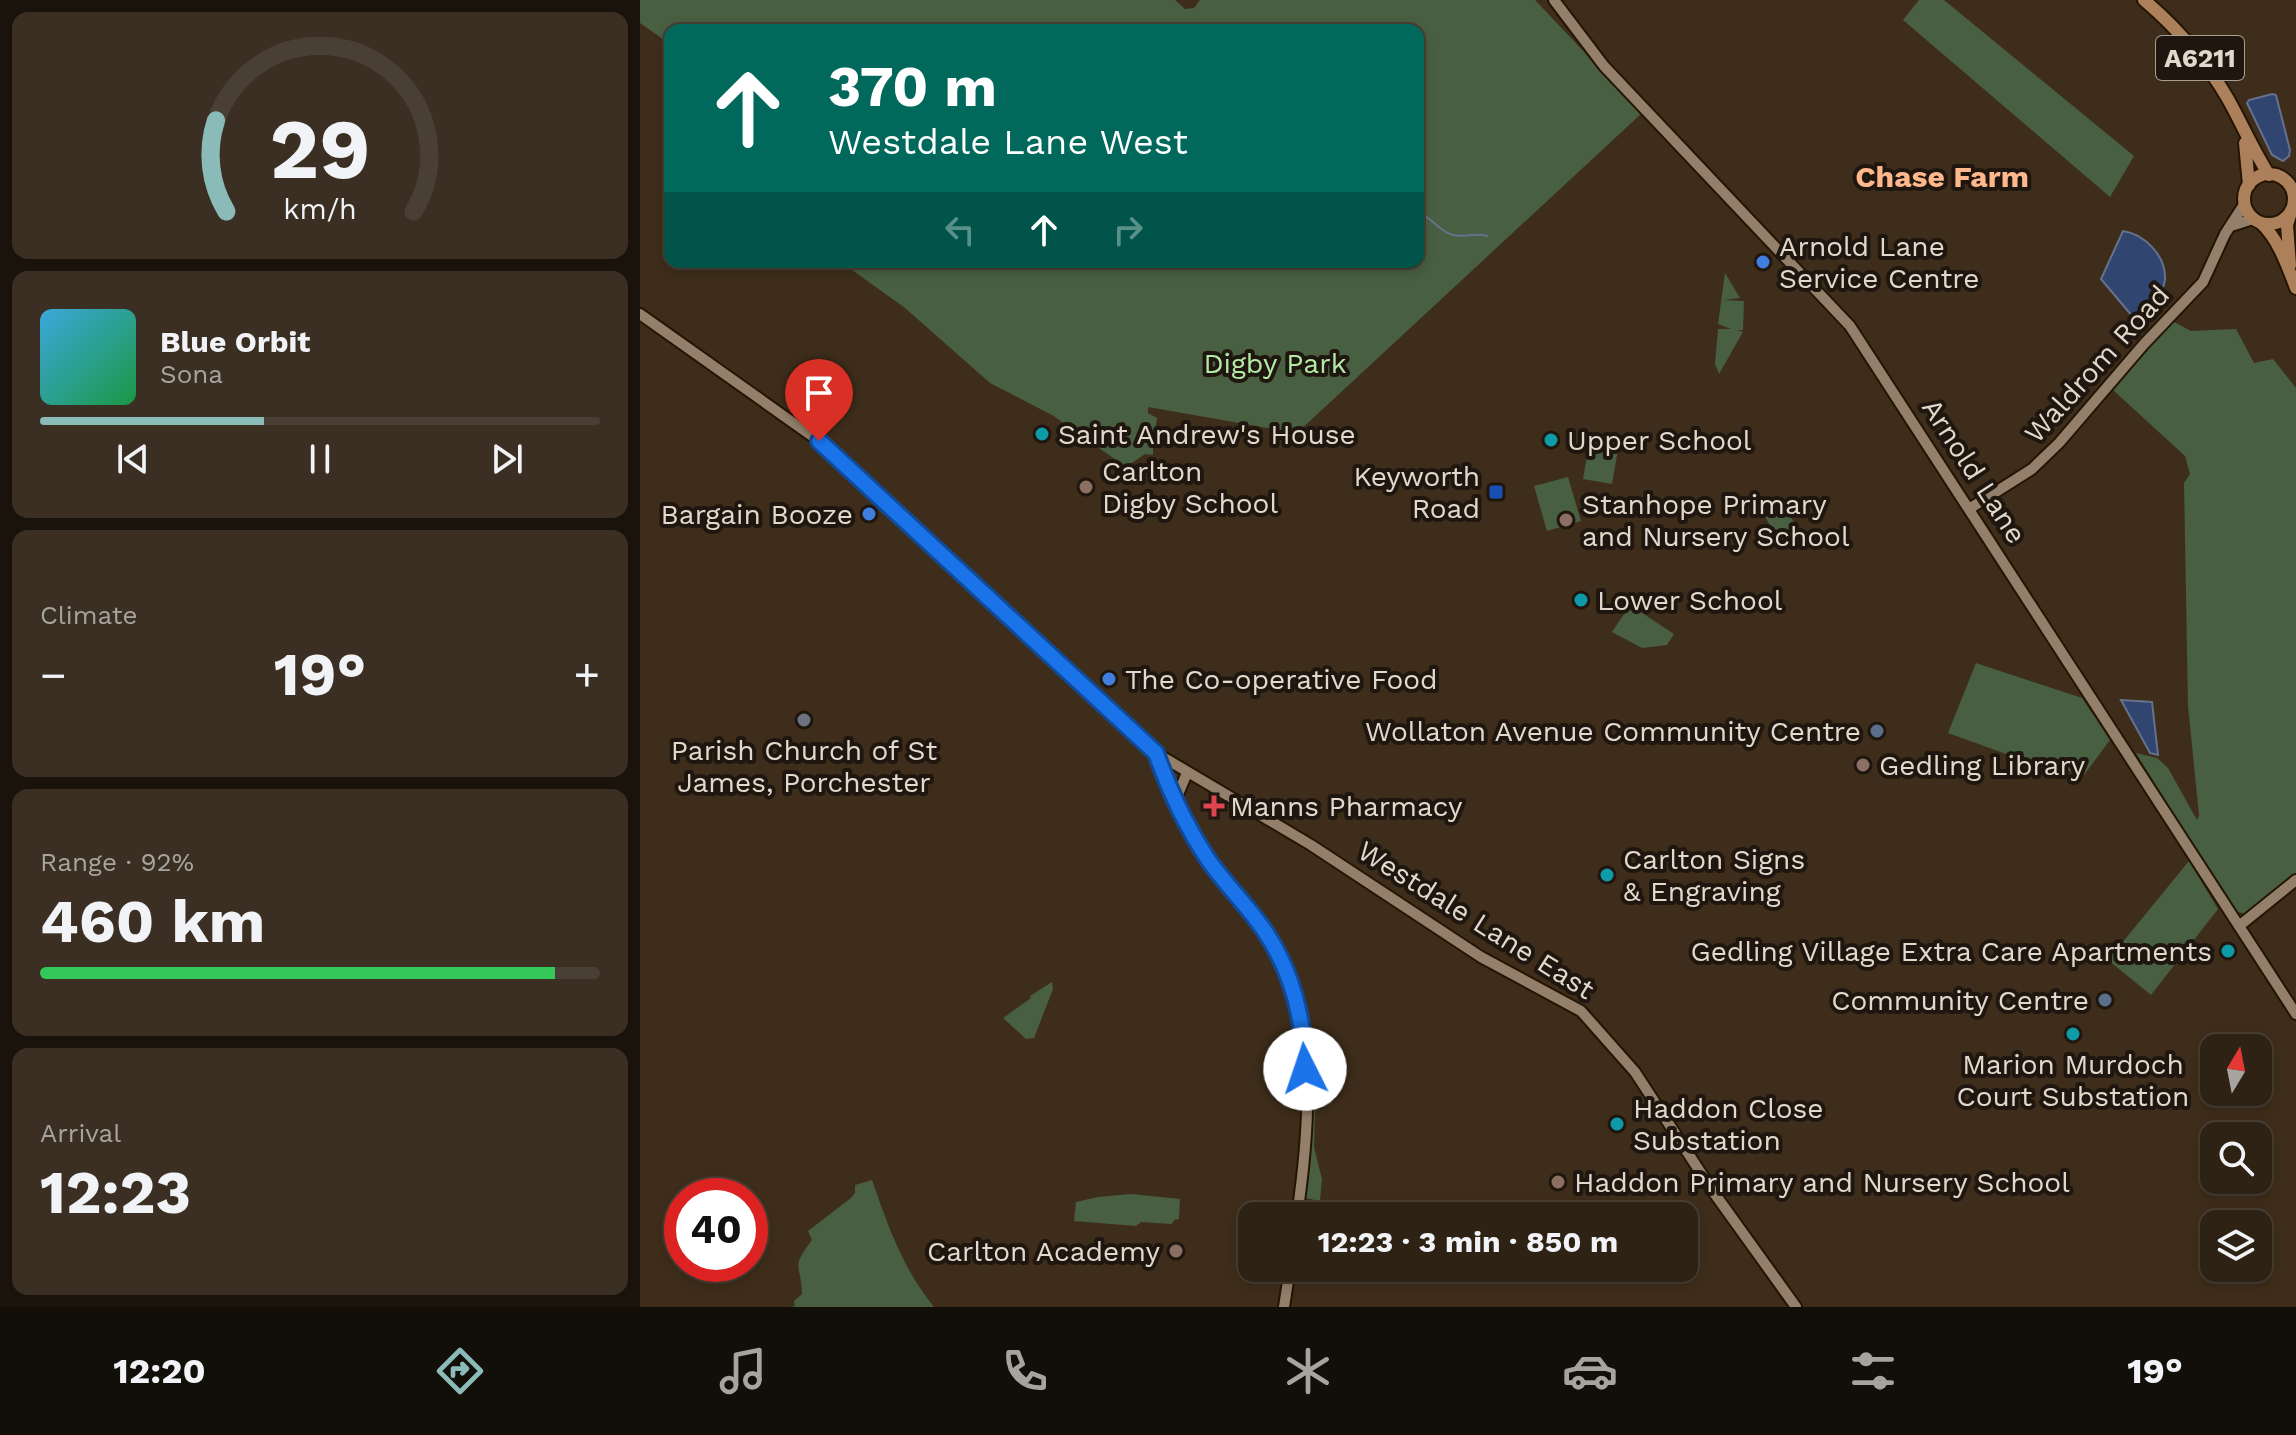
<!DOCTYPE html>
<html lang="en">
<head>
<meta charset="utf-8">
<style>
	body { margin:0; font-family:"Work Sans",sans-serif; background:#3a2f22; color:#f1f3f6; height:100vh; display:flex; flex-direction:column; font-size:30px; white-space:nowrap }
	* { box-sizing:border-box; margin:0 }
	p { font-size:26px; color:#a7a4a0 }
	.icon { flex:none; width:44px; height:44px; fill:none; stroke:currentColor; stroke-width:2; stroke-linecap:round; stroke-linejoin:round }
	.map { position:relative; flex:1; overflow:hidden }
	.sheet { display:flex; flex-direction:column; gap:12px; padding:12px; background:#19130b; width:640px }
	.sheet>* { flex:none }
	.guide { position:absolute; left:24px; top:24px; width:760px; height:244px; border-radius:16px; box-shadow:0 4px 12px #0003,0 0 0 2px #493f34; background:#00695c; color:#fff; overflow:hidden }
	.needle { width:52px; rotate:10deg }
	.fabs { position:absolute; left:1560px; top:1034px; display:grid; gap:16px }
	.fabs a { display:grid; place-items:center; width:72px; height:72px; border-radius:16px; background:#2e2214; box-shadow:0 4px 12px #0003,0 0 0 2px #493f34; font-size:40px }
	.speed { position:absolute; left:24px; top:1178px; display:flex; gap:16px; font-size:40px; font-weight:700; text-align:center }
	.speed>* { display:grid; place-content:center; width:104px; height:104px; border-radius:50%; background:#2e2214; box-shadow:0 4px 12px #0003,0 0 0 2px #493f34; line-height:1 }
	.speed .limit { border:12px solid #d22; background:#fff; color:#111 }
	.pin { position:absolute; display:grid; place-items:center; width:68px; height:68px; color:#fff; margin:-82px -34px; border-radius:50% 50% 50% 0; rotate:-45deg; box-shadow:0 0 8px #0007 }
	.pin .icon { rotate:45deg }
	.me { position:absolute; width:88px; margin:-44px; rotate:356deg; stroke-linejoin:round; filter:drop-shadow(0 0 6px #0008) }
	.turn { display:flex; align-items:center; gap:28px; height:168px; padding:0 32px; font-size:36px }
	.turn .icon { width:104px; height:104px; stroke-width:2.5 }
	.turn b { display:block; font-size:56px; line-height:68px }
	.lanes { display:flex; align-items:center; height:76px; padding:0 32px; background:#0003; justify-content:center; gap:40px; direction:ltr }
	.lanes .off { opacity:.35 }
	.big { font-size:60px; font-weight:700; line-height:1.1 }
	.sheet .tile { flex:1; display:flex; flex-direction:column; justify-content:center; gap:12px; min-width:0; padding:0 28px; border-radius:16px; background:#3a2f22 }
	.sheet .dial { align-items:center; gap:0 }
	.dial svg { height:208px; overflow:visible; fill:none; stroke:#493f34; stroke-width:7; stroke-linecap:round; text-anchor:middle }
	.dial text { fill:#f1f3f6; stroke:none }
	.song { display:flex; align-items:center; gap:24px }
	.cover { width:96px; height:96px; border-radius:12px; background:linear-gradient(135deg,hsl(200 70% 55%),hsl(140 70% 35%)) }
	.played { height:8px; border-radius:4px; background:linear-gradient(90deg,#8bbbb9 40%,#493f34 40%) }
	.keys { display:flex; justify-content:space-around; direction:ltr }
	.heat { display:flex; justify-content:space-between; align-items:center; font-size:44px; direction:ltr }
	.charge { height:12px; border-radius:6px; background:linear-gradient(90deg,#34c759 92%,#493f34 0) }
	.trip { position:absolute; left:598px; top:1202px; width:460px; height:80px; border-radius:16px; background:#2e2214; box-shadow:0 4px 12px #0003,0 0 0 2px #493f34; font-weight:700; line-height:80px; text-align:center }
	.tabs { display:flex; height:128px; justify-content:space-around; align-items:center; background:#120e08; color:#a7a4a0 }
	.tabs .icon { width:56px; height:56px }
	.tabs .selected { color:#8bbbb9 }
	.tabs b { font-size:36px; color:#f1f3f6 }
	main { display:flex; flex:1; min-height:0 }
	.map>svg:first-child { display:block }
	.green { fill:#485f42 }
	.water { fill:#314571; stroke:#66718c; stroke-width:2 }
	.lines { fill:none; stroke-linecap:round; stroke-linejoin:round }
	.stream { stroke:#66718c; stroke-width:2 }
	.tertiary-casing { stroke:#241503; stroke-width:14 }
	.primary-casing { stroke:#241503; stroke-width:16 }
	.tertiary { stroke:#947f6a; stroke-width:10 }
	.primary { stroke:#ab805a; stroke-width:12 }
	.route-casing { stroke:#114b97; stroke-width:20 }
	.route { stroke:#1a73e8; stroke-width:14 }
	.shop-dot { fill:#3f7fe0; stroke:#1f170f; stroke-width:3 }
	.culture-dot { fill:#0f9aa8; stroke:#1f170f; stroke-width:3 }
	.education-dot { fill:#8d6e63; stroke:#1f170f; stroke-width:3 }
	.transit-dot { fill:#1a4fb4; stroke:#1f170f; stroke-width:3 }
	.worship-dot { fill:#6b7280; stroke:#1f170f; stroke-width:3 }
	.service-dot { fill:#5c6f8a; stroke:#1f170f; stroke-width:3 }
	.health-dot { fill:#e0444e; stroke:#1f170f; stroke-width:3 }
	.labels { text-anchor:middle; dominant-baseline:central; stroke-width:8; stroke-linejoin:round; paint-order:stroke }
	.shield { fill:#1f170f; stroke:#a89e93; stroke-width:2 }
	.shield-label { font-size:26px; font-weight:bold; fill:#e3d8cc }
	.poi-label { font-size:28px; fill:#e3d8cc; stroke:#1f170f; text-anchor:start }
	.park-label { font-size:28px; fill:#b3eaa5; stroke:#1f170f }
	.street-label { font-size:28px; fill:#e3d8cc; stroke:#1f170f }
	.neighbourhood-label { font-size:30px; font-weight:bold; fill:#feb88c; stroke:#1f170f }
</style>
</head>
<body>
<main>
<section class="sheet">
<div class="tile dial"><svg viewBox="0 0 100 80">
<path d="M14 69A42 42 0 1 1 86 69"/>
<path d="M14 69A42 42 0 0 1 10 34" stroke="#8bbbb9"/>
<text x="50" y="56" font-size="32" font-weight="700">29</text>
<text x="50" y="72" font-size="11">km/h</text>
</svg></div>
<div class="tile">
<div class="song"><i class="cover"></i><div><b>Blue Orbit</b><p>Sona</p></div></div>
<div class="played"></div>
<div class="keys"><svg class="icon" aria-label="previous" viewBox="0 0 24 24"><path d="M18 5L8 12l10 7zM5 5v14"/></svg><svg class="icon" aria-label="pause" viewBox="0 0 24 24"><path d="M8 5v14M16 5v14"/></svg><svg class="icon" aria-label="next" viewBox="0 0 24 24"><path d="M6 5l10 7-10 7zM19 5v14"/></svg></div>
</div>
<div class="tile"><p>Climate</p>
<div class="heat"><a>−</a><b class="big">19°</b><a>+</a></div>
</div>
<div class="tile"><p>Range · 92%</p><b class="big">460 km</b><div class="charge"></div></div>
<div class="tile"><p>Arrival</p><b class="big">12:23</b></div>
</section>
<div class="map">
<svg width="1656" height="1307" viewBox="0 0 1656 1307">
	<rect width="100%" height="100%" fill="#3e2d1a"/>
	<!-- green -->
	<path class="green" d="M0 0H535L545 9 554 8 560 0H895L1002 113 657 433 508 407V413L517 418 514 438H507L505 442 513 447V455L505 454 486 467 412 415 350 383 265 308 201 262H778V30H30V44L0 23Z
		M1279 0H1304L1494 156 1470 197 1263 20Z
		M1085 273 1100 298 1084 300 1104 301 1103 330H1097L1103 332 1079 374 1075 364 1078 329H1091L1078 324Z
		M1534 322 1551 331 1596 329 1614 363 1633 359 1656 388V873L1608 914 1597 912 1568 870 1496 753 1517 758 1528 768 1557 820 1559 815 1548 706 1544 483 1550 474 1545 456 1473 390 1506 348Z
		M951 433 980 438 972 484 943 479Z
		M928 477 941 521 907 531 894 486Z
		M1140 503 1144 504 1160 534 1146 546 1141 545 1124 515 1126 510Z
		M990 605 1034 634 1027 645 1002 648 972 632Z
		M1336 663 1442 698 1470 740 1444 775 1369 755 1308 733Z
		M1549 861 1578 909 1511 995 1468 960Z
		M412 982 413 989 394 1038 386 1039 363 1018 391 998 390 996Z
		M674 1084H676L674 1147 682 1179 680 1201 665 1198 673 1125Z
		M232 1180C248 1226 263 1269 294 1307H151L155 1306 154 1301 162 1294C161 1263 150 1269 172 1240L168 1231 211 1198 215 1193V1185Z
		M491 1194 540 1199 539 1219 534 1220 532 1224 501 1222 496 1226 434 1221 436 1202 458 1197Z"/>
	<!-- water -->
	<path class="water" d="M1632 94 1636 95 1650 150 1649 156 1643 161 1632 155 1607 103 1609 100Z
		M1483 231C1504 234 1525 255 1525 277 1526 286 1518 298 1514 308L1507 311 1500 319 1493 317 1461 279Z
		M1481 700 1512 702 1518 755 1510 753Z"/>
	<g class="lines">
		<!-- stream -->
		<path class="stream" d="M778 214C792 216 799 232 813 235 824 238 836 232 847 236"/>
		<!-- tertiary casing -->
		<g class="tertiary-casing">
			<path id="tertiary" d="M914 0 964 66 1210 326 1656 1014
				M1591 226 1613 219
				M0 314 179 441 516 753 671 845 841 957 941 1011 995 1072 1072 1190 1156 1307
				M1329 509 1392 469 1419 443 1504 344 1563 282 1585 234 1605 203
				M516 753C530 793 549 834 574 868 592 893 615 914 631 940 679 1021 670 1126 657 1216
				M536 799 547 773
				M1599 926 1656 880
				M644 1307 650 1268"/>
		</g>
		<!-- primary casing -->
		<g class="primary-casing">
			<path id="primary" d="M1504 0C1537 28 1566 61 1588 99 1602 124 1613 150 1629 175
				M1605 143 1609 185
				M1604 199a25 25 0 1 1 50 0a25 25 0 1 1-50 0Z
				M1621 223C1639 240 1647 265 1656 288
				M1650 265 1647 225 1651 212"/>
		</g>
		<!-- tertiary -->
		<use href="#tertiary" class="tertiary"/>
		<!-- primary -->
		<use href="#primary" class="primary"/>
	</g>
	<g class="lines">
		<!-- route casing -->
		<g class="route-casing">
			<path id="route" d="M179 441 516 753C529 790 546 826 567 858 584 883 607 905 624 930 652 971 664 1020 665 1069"/>
		</g>
		<!-- route -->
		<use href="#route" class="route"/>
	</g>
	<!-- markers -->
	<g class="shop-dot">
		<circle cx="1123" cy="262" r="8"/>
		<circle cx="229" cy="514" r="8"/>
		<circle cx="469" cy="679" r="8"/>
	</g>
	<g class="culture-dot">
		<circle cx="402" cy="434" r="8"/>
		<circle cx="911" cy="440" r="8"/>
		<circle cx="941" cy="600" r="8"/>
		<circle cx="967" cy="875" r="8"/>
		<circle cx="1588" cy="951" r="8"/>
		<circle cx="1433" cy="1034" r="8"/>
		<circle cx="977" cy="1124" r="8"/>
	</g>
	<g class="education-dot">
		<circle cx="446" cy="487" r="8"/>
		<circle cx="926" cy="520" r="8"/>
		<circle cx="1223" cy="765" r="8"/>
		<circle cx="918" cy="1182" r="8"/>
		<circle cx="536" cy="1251" r="8"/>
	</g>
	<rect class="transit-dot" x="848" y="484" width="16" height="16" rx="4"/>
	<circle class="worship-dot" cx="164" cy="720" r="8"/>
	<g class="service-dot">
		<circle cx="1237" cy="731" r="8"/>
		<circle cx="1465" cy="1000" r="8"/>
	</g>
	<path class="health-dot" d="M570 794h8v8h8v8h-8v8h-8v-8h-8v-8h8z"/>
	<g class="labels">
		<!-- shield labels -->
		<rect class="shield" x="1516" y="36" width="88" height="44" rx="6"/>
		<g class="shield-label">
			<text x="1560" y="58">A6211</text>
		</g>
		<!-- poi labels -->
		<g class="poi-label">
			<text x="1139" y="246">Arnold Lane<tspan x="1139" dy="32">Service Centre</tspan></text>
			<text x="418" y="434">Saint Andrew's House</text>
			<text x="927" y="440">Upper School</text>
			<text x="462" y="471">Carlton<tspan x="462" dy="32">Digby School</tspan></text>
			<text x="840" y="476" text-anchor="end">Keyworth<tspan x="840" dy="32">Road</tspan></text>
			<text x="942" y="504">Stanhope Primary<tspan x="942" dy="32">and Nursery School</tspan></text>
			<text x="213" y="514" text-anchor="end">Bargain Booze</text>
			<text x="957" y="600">Lower School</text>
			<text x="485" y="679">The Co-operative Food</text>
			<text x="1221" y="731" text-anchor="end">Wollaton Avenue Community Centre</text>
			<text x="164" y="750" text-anchor="middle">Parish Church of St<tspan x="164" dy="32">James, Porchester</tspan></text>
			<text x="1239" y="765">Gedling Library</text>
			<text x="590" y="806">Manns Pharmacy</text>
			<text x="983" y="859">Carlton Signs<tspan x="983" dy="32">&amp; Engraving</tspan></text>
			<text x="1572" y="951" text-anchor="end">Gedling Village Extra Care Apartments</text>
			<text x="1449" y="1000" text-anchor="end">Community Centre</text>
			<text x="1433" y="1064" text-anchor="middle">Marion Murdoch<tspan x="1433" dy="32">Court Substation</tspan></text>
			<text x="993" y="1108">Haddon Close<tspan x="993" dy="32">Substation</tspan></text>
			<text x="934" y="1182">Haddon Primary and Nursery School</text>
			<text x="520" y="1251" text-anchor="end">Carlton Academy</text>
		</g>
		<!-- park labels -->
		<g class="park-label">
			<text x="635" y="363">Digby Park</text>
		</g>
		<!-- street labels -->
		<g class="street-label">
			<text transform="translate(1457 364) rotate(-48)">Waldrom Road</text>
			<text transform="translate(1334 471) rotate(57)">Arnold Lane</text>
			<text transform="translate(836 920) rotate(32)">Westdale Lane East</text>
		</g>
		<!-- neighbourhood labels -->
		<g class="neighbourhood-label">
			<text x="1302" y="176">Chase Farm</text>
		</g>
	</g>
</svg>
<div class="fabs">
<a><svg class="needle" viewBox="-14 -14 28 28"><path d="M0-13l5 13h-10z" fill="#e53935"/><path d="M0 13l5-13h-10z" fill="#a7a4a0"/></svg></a>
<a><svg class="icon" aria-label="search" viewBox="0 0 24 24"><circle cx="10" cy="10" r="6"/><path d="M15 15l6 6"/></svg></a>
<a><svg class="icon" aria-label="layers" viewBox="0 0 24 24"><path d="M12 4l9 5-9 5-9-5zM3 14l9 5 9-5"/></svg></a>
</div>
<div class="speed"><div class="limit">40</div></div>
<div class="pin" style="left:179px;top:441px;background:#d93025"><svg class="icon" aria-label="arrive" viewBox="0 0 24 24"><path d="M6 21V4h12l-3 4 3 4H6"/></svg></div>
<svg class="me" style="left:665px;top:1069px" viewBox="-20 -20 40 40"><circle r="19" fill="#fff"/><path d="M0-13L10 11 0 6-10 11z" fill="#1a73e8"/></svg>
<div class="trip">12:23 · 3 min · 850 m</div>
<div class="guide">
<div class="turn"><svg class="icon" aria-label="ahead" viewBox="0 0 24 24"><path d="M12 20V5M6 11l6-6 6 6"/></svg><div><b>370 m</b>Westdale Lane West</div></div>
<div class="lanes"><svg class="icon off" aria-label="left" viewBox="0 0 24 24"><path d="M17 20v-9H6M10 6l-5 5 5 5"/></svg><svg class="icon" aria-label="ahead" viewBox="0 0 24 24"><path d="M12 20V5M6 11l6-6 6 6"/></svg><svg class="icon off" aria-label="right" viewBox="0 0 24 24"><path d="M7 20v-9h11M14 6l5 5-5 5"/></svg></div>
</div>
</div>
</main>
<nav class="tabs">
<b>12:20</b>
<svg class="icon selected" aria-label="directions" viewBox="0 0 24 24"><path d="M12 3l9 9-9 9-9-9zM9 14v-3h6M13 9l2 2-2 2"/></svg>
<svg class="icon" aria-label="music" viewBox="0 0 24 24"><path d="M9 18V5l10-2v13"/><circle cx="6" cy="18" r="3"/><circle cx="16" cy="16" r="3"/></svg>
<svg class="icon" aria-label="phone" viewBox="0 0 24 24"><path d="M5 4h4l2 5-3 2q2 4 5 5l2-3 5 2v4C11 20 4 13 5 4z"/></svg>
<svg class="icon" aria-label="climate" viewBox="0 0 24 24"><path d="M12 3v18M4 7l16 10M4 17L20 7"/></svg>
<svg class="icon" aria-label="car" viewBox="0 0 24 24"><path d="M5 17H2v-5l4-1 3-4h7l3 4 3 1v5h-3M9 17h6M6 11h13"/><circle cx="7" cy="17" r="2"/><circle cx="17" cy="17" r="2"/></svg>
<svg class="icon" aria-label="filters" viewBox="0 0 24 24"><path d="M4 7h16M4 17h16"/><circle cx="9" cy="7" r="2"/><circle cx="15" cy="17" r="2"/></svg>
<b>19°</b>
</nav>
</body>
</html>
